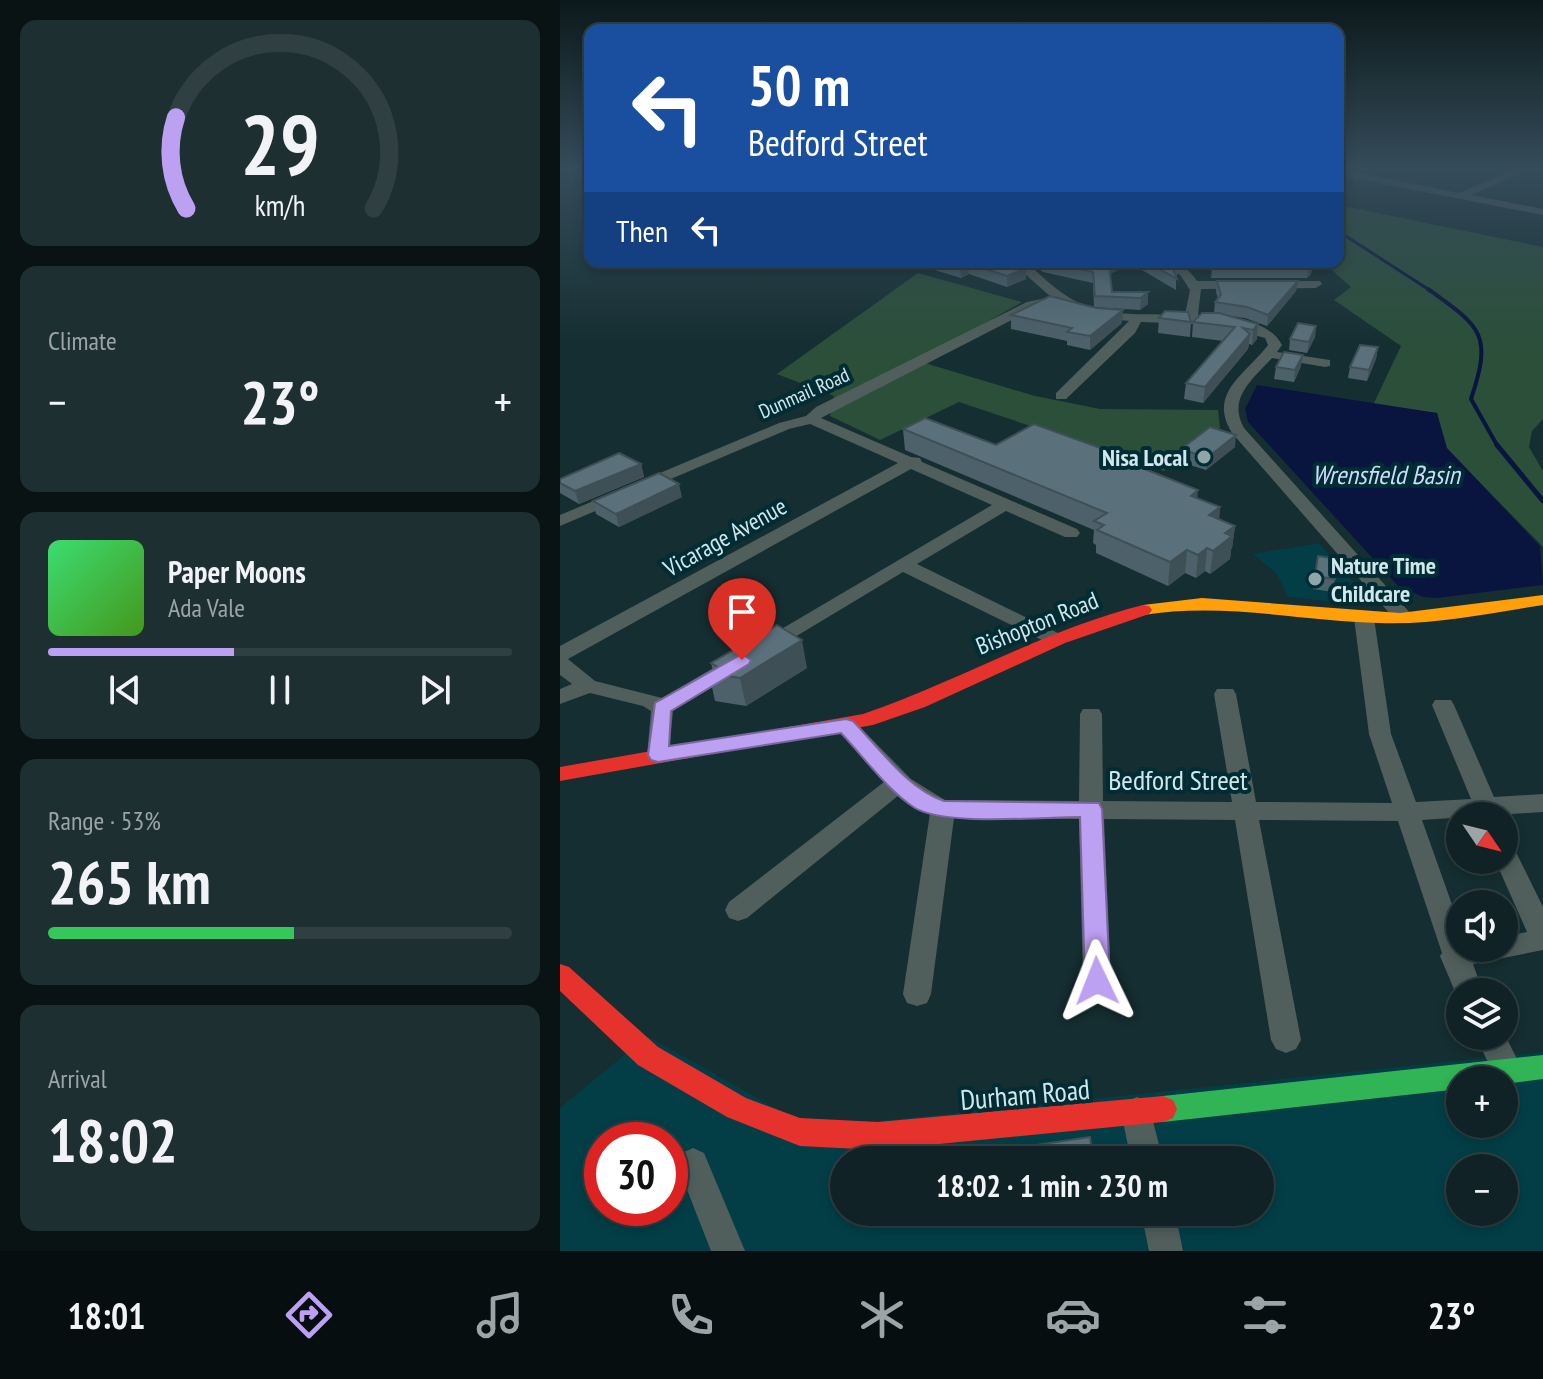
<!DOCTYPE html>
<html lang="en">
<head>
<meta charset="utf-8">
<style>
	body { margin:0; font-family:"PT Sans Narrow",sans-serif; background:#1e2f32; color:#f1f3f6; height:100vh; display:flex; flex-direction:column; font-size:30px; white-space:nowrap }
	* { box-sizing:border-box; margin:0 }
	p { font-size:26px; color:#9ca4a7 }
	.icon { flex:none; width:44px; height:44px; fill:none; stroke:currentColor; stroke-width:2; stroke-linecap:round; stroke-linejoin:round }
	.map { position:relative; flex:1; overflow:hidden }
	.details { display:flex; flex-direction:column; gap:20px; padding:20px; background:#091314; width:560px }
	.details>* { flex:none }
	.guide { position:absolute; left:24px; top:24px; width:760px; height:244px; border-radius:16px; box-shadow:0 4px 12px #0003,0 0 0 2px #303f42; background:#1a4fa0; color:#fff; overflow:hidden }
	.needle { width:52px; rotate:125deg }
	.fabs { position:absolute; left:886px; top:802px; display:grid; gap:16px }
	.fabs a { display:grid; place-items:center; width:72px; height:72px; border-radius:50%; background:#102225; box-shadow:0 4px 12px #0003,0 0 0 2px #303f42; font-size:40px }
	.speed { position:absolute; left:24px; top:1122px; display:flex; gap:16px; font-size:40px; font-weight:700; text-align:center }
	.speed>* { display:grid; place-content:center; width:104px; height:104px; border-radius:50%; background:#102225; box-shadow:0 4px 12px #0003,0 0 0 2px #303f42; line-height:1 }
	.speed .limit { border:12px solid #d22; background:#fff; color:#111 }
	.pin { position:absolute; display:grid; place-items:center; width:68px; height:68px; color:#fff; margin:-82px -34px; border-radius:50% 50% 50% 0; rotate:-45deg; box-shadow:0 0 8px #0007 }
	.pin .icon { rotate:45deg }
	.me { position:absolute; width:88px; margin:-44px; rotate:358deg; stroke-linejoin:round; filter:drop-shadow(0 0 6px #0008) }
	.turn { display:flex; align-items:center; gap:28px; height:168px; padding:0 32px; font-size:36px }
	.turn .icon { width:104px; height:104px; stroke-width:2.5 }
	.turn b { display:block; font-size:56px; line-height:68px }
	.then { display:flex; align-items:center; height:76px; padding:0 32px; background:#0003; gap:16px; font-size:30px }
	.big { font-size:60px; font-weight:700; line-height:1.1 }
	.details .card { flex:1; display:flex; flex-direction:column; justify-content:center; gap:12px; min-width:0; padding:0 28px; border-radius:16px; background:#1e2f32 }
	.details .dial { align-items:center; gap:0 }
	.dial svg { height:208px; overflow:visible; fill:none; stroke:#303f42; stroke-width:7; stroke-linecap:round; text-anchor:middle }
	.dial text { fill:#f1f3f6; stroke:none }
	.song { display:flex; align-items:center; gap:24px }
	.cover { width:96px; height:96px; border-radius:12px; background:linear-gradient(135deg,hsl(140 70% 55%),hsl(100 70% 35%)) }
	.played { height:8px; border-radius:4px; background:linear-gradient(90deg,#bca0f2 40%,#303f42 40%) }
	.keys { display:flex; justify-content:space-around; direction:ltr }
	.heat { display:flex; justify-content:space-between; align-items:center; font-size:44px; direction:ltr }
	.charge { height:12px; border-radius:6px; background:linear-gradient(90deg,#34c759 53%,#303f42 0) }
	.trip { position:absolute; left:270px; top:1146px; width:444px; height:80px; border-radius:40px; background:#102225; box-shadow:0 4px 12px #0003,0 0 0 2px #303f42; font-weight:700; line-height:80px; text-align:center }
	.tab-bar { display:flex; height:128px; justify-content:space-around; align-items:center; background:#060e0f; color:#9ca4a7 }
	.tab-bar .icon { width:56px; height:56px }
	.tab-bar .on { color:#bca0f2 }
	.tab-bar b { font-size:36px; color:#f1f3f6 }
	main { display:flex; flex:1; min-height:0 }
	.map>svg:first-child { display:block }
	.built { fill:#033e46; fill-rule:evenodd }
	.green { fill:#2b4f39 }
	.water { fill:#09153f }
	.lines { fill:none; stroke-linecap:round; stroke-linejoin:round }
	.stream-far2 { stroke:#09153f; stroke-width:3 }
	.stream-far1 { stroke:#09153f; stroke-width:4 }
	.stream { stroke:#09153f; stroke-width:5 }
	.street { fill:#505e5c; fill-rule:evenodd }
	.fast { fill:#30b455; fill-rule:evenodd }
	.slow { fill:#ff9f0a; fill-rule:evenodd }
	.jam { fill:#e5322d; fill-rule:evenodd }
	.wall { fill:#4d616a }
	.shaded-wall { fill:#3f4f56 }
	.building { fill:#5a717b; stroke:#3f4f56; stroke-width:2 }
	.route { fill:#bca0f2; stroke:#7a689d; stroke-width:2 }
	.poi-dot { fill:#8fa6ab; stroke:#002d34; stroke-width:3 }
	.labels { text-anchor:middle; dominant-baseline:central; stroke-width:8; stroke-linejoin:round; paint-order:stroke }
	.far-street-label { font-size:20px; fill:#d1e7ec; stroke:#002d34 }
	.poi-label { font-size:24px; font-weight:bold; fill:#d1e7ec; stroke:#002d34; text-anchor:end }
	.street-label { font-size:24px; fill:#d1e7ec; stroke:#002d34 }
	.water-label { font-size:26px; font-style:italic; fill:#cddafb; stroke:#002d34 }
	.near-street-label { font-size:28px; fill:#d1e7ec; stroke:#002d34 }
</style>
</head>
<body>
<main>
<section class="details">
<div class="card dial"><svg viewBox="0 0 100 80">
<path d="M14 69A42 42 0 1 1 86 69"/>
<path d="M14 69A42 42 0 0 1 10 34" stroke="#bca0f2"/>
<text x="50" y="56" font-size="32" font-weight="700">29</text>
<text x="50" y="72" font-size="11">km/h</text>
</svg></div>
<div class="card"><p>Climate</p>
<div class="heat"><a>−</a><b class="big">23°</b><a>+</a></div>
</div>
<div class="card">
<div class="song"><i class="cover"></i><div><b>Paper Moons</b><p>Ada Vale</p></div></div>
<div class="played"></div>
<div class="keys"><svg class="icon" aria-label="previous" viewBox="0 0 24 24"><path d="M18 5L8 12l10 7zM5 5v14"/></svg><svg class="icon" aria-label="pause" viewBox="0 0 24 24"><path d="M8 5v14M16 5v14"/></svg><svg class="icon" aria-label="next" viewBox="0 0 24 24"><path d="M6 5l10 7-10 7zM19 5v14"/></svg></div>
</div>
<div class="card"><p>Range · 53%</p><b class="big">265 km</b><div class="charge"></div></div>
<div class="card"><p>Arrival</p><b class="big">18:02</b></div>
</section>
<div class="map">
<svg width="983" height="1251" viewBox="0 0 983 1251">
	<rect width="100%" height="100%" fill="#152e31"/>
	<!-- built -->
	<path class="built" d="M759 543 800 590 801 596 796 598 799 600 785 603 728 597 716 573 693 554Z
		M87 1036 251 1128 983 1052V1251H0V1108ZM900 1080H944V1124H900ZM42 1140H110V1208H42ZM284 1160H700V1212H284ZM900 1168H944V1212H900Z"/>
	<!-- green -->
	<path class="green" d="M778 205 983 247V419L972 431 969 447 983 471V547L886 448 877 413 813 405 841 346 774 300 791 287 763 262H778Z
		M358 273 462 302 358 361 475 396 540 409 658 410 660 428 604 471 399 402 320 440 270 416 274 396 217 374Z"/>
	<!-- water -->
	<path class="water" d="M697 385 877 413 887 448 980 546 983 585 877 598 863 597 838 586 688 422 685 409Z"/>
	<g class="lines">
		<!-- stream-far2 -->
		<path class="stream-far2" d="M778 231 871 291"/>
		<!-- stream-far1 -->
		<path class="stream-far1" d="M868 289C921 327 933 334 911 399L938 447"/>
		<!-- stream -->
		<path class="stream" d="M937 445 983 501"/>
		<!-- street -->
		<path class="street" d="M778 169 899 193 957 169H970L911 195 983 209V215L778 175Z
			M601 262C618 262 628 267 637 281H760L762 284 756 288 641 289 638 315C665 317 708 318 722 345L717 352 770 360V366L765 367 712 358C693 379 667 398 684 428L851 614 854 618 851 622H837L672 433C647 393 686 374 708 345L705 338 658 325 581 322 575 333 506 399H496V393L569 321 524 316 498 303 475 308 261 418 351 457 360 458 362 462 517 529 520 533 517 537H505L446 511 357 564 502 635 505 639 502 643H488L343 572 215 649H201L198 645 201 641 432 505 351 469 8 659 35 681 102 698 167 660H181L184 665 181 670 113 711 109 755 106 761H90L87 755 91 711 83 706 30 693 0 704V689L12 684 0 675V646L338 463 250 424 229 429 0 526V515L219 423 246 416 256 407 467 302 491 297 465 274V268H473C529 323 553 312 625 315L630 290 621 276Z
			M804 612 814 618 831 734 856 802 911 799 872 705 875 700H891L894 705 934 797 983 794V812L862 820 900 927V948H944V936L967 932 935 860H944V843L953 846 983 907V950L913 964 923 992H900L899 1001 880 956 882 953 838 821 699 820 741 1040 736 1049 726 1053 716 1049 711 1040 675 820 544 819 551 981 547 989 537 993 527 989 523 981 519 819 394 818 371 994 367 1003 357 1006 347 1003 343 994 370 813 339 795 187 918 178 921 169 918 165 910 169 902 324 782 275 726 278 721H294L351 779 385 800 519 801 520 714 523 709H539L542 714 543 801 672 802 654 694 657 689H673L676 694 696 802 832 803 809 734 794 618Z
			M944 1033 963 1071 959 1081 948 1085 944 1080H937L915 1036H944Z
			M577 1097 588 1102 603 1160H571L561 1112 566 1102Z
			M133 1148 144 1153 185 1251H151L117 1164 122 1153Z
			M581 1212H615L623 1251H589Z"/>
		<!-- fast -->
		<path class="fast" d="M983 1055V1079L944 1084V1080H900V1089L603 1122 593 1118 589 1109 593 1100 603 1096Z"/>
		<!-- slow -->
		<path class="slow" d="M983 595V605C929 613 875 625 820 623 739 621 664 602 583 615L574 610 583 605 642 598 840 613Z"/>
		<!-- jam -->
		<path class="jam" d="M583 605 589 606 592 610 589 614 505 643 365 707 313 725 0 781V767L303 714C398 682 486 629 583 605Z
			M0 964 9 967 98 1047 186 1098 240 1118 318 1122 603 1096 613 1100 617 1109 613 1118 603 1122 318 1150 240 1146 167 1117 78 1065 0 991Z"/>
	</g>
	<!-- wall -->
	<path class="wall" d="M370 262H431L466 279 447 287 409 274 401 278 371 269Z
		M443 262H612L618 266 617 277H616V290L570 263 550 274 552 292H588V304L580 310 534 307 533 283 483 272 473 265Z
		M619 262H639L631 269Z
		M753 263 751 274 747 278H651L652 267Z
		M657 281H738L736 291 707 326 685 318 664 315 698 324 697 339 692 345 689 344 688 349 643 403 624 399 626 383 663 341 632 337 633 322 654 313 655 302 658 299 656 292Z
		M451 315 562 323 530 350 507 345V341L451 329Z
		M599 318 631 322 630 337 598 333Z
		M756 326 755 337 747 353 729 350 730 339Z
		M818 347 816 359 807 381 788 378 790 367Z
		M741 366 734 382 714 379 716 367Z
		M343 429 581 468 638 498 660 507 659 519 675 526 672 548 671 549 670 559 650 574 645 571 636 578 625 573 608 586 536 553V545L533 543 534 530 345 450Z
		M675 447 646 470 620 462 621 449Z
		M81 464 84 477 19 504 0 493V479Z
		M122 497 59 527 36 514 33 501Z
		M758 556 775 579 773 592 753 589Z
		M151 663 247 668 186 706 155 701 149 673 153 671Z
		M480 1212H535V1217L482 1224Z"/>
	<!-- shaded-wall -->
	<path class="shaded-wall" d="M552 262H570L549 275V264Z
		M631 262H639L631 269Z
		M408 263 409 274 401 278 400 267Z
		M753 263 751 274 747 278 749 267Z
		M466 268V279L447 287V276Z
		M738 281 736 291 707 326 708 315Z
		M588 292V304L580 310 581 298Z
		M563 310 562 323 530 350V336Z
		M698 324 697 339 692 345 693 330Z
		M756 326 755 337 747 353 749 342Z
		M690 334 688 349 643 403 645 387Z
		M818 347 816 359 807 381 809 370Z
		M743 355 741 366 734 382 735 370Z
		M676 435 675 447 646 470 647 458Z
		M81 464 84 477 19 504 15 491Z
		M119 484 122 497 59 527 56 514Z
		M638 490 636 512 631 496Z
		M660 507 658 530 649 515Z
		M675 526 672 548 671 549 670 559 650 574 653 551 665 533Z
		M647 548 645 571 636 578 638 555Z
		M627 550 625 573 608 586 610 562Z
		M242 640 247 668 186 706 180 678Z"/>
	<!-- building -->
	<path class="building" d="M384 262H431L444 267 466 268 447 276 408 263 400 267Z
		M485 262H552L549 264 552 292H588L581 298 535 296 533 272Z
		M587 262H612L618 266H612L617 279Z
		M657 262H752L753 263 749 267H652Z
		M657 281H738L708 315 687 307 655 302 661 295Z
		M490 296 536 308 563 310 530 336 507 332 512 328 451 315Z
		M605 311 628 312 631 322 599 318Z
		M642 313H659L698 324 693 330 683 328 690 334 645 387 626 383 675 327 633 322Z
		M738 323 756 326 749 342 730 339Z
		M800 345 818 347 809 370 790 367Z
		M724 352 743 355 735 370 716 367Z
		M365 418 436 445 474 424 582 463 577 466 638 490 631 496 660 507 649 515 675 526 665 533 672 536 653 551 647 548 638 555 627 550 610 562 537 530 544 525 534 521 547 513 343 429Z
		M650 427 676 435 647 458 621 449Z
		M59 453 81 464 15 491 0 483V479Z
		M99 473 119 484 56 514 33 501Z
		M758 556 778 559 775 579 755 576Z
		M217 625 242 640 180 678 149 673 158 667 151 663Z
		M530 1137 533 1160H478L476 1145Z"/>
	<!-- sky -->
	<linearGradient id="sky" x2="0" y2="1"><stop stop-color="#0c191b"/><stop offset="0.49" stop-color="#354c5a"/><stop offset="1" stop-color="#354c5a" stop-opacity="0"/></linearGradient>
	<rect width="983" height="344" fill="url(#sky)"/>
	<!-- route -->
	<path class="route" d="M182 654 191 660 189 664 111 711 109 746 286 719 293 721C319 748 348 789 384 801L539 803 542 809 550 981 546 989 537 992 528 989 525 981 520 817C482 817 385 826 355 808 327 790 304 757 281 733L98 762 91 760 88 755 95 703Z"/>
	<!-- markers -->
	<g class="poi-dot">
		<circle cx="644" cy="457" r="8"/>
		<circle cx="755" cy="579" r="8"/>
	</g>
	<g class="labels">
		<!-- far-street labels -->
		<g class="far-street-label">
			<text transform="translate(244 393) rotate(-24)">Dunmail Road</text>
		</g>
		<!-- poi labels -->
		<g class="poi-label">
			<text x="628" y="457">Nisa Local</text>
			<text x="771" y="565" text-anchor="start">Nature Time<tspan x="771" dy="28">Childcare</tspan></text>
		</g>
		<!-- street labels -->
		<g class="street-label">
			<text transform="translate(165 537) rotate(-29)">Vicarage Avenue</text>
			<text transform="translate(477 623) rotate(-22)">Bishopton Road</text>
		</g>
		<!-- water labels -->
		<g class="water-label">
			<text x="826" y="474">Wrensfield Basin</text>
		</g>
		<!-- near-street labels -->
		<g class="near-street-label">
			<text x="618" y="779">Bedford Street</text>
			<text transform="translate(465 1094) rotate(-5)">Durham Road</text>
		</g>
	</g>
</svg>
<div class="fabs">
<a><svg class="needle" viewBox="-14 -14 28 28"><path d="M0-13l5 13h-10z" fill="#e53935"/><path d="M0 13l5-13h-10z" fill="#9ca4a7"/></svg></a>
<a><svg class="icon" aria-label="sound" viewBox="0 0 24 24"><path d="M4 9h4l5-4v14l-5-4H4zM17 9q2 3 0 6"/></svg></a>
<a><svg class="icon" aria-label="layers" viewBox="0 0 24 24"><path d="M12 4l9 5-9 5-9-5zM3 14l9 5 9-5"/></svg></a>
<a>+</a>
<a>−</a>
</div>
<div class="speed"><div class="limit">30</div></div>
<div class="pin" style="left:182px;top:660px;background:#d93025"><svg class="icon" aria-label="arrive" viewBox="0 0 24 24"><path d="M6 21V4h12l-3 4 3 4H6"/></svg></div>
<svg class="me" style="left:537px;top:981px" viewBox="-20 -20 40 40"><path d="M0-17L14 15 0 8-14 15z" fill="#bca0f2" stroke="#fff" stroke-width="4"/></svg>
<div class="trip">18:02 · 1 min · 230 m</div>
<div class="guide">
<div class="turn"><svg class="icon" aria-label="left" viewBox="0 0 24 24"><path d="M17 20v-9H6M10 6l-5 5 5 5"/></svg><div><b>50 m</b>Bedford Street</div></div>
<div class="then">Then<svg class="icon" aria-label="left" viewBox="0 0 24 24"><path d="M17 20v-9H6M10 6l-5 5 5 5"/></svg></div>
</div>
</div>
</main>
<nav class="tab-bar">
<b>18:01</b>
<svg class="icon on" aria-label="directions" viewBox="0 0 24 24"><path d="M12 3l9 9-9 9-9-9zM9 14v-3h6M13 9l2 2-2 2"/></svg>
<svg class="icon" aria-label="music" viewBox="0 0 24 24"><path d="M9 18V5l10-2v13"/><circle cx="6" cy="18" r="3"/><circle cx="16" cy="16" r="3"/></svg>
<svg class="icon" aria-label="phone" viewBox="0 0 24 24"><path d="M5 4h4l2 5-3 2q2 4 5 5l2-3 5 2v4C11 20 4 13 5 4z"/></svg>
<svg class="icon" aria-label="climate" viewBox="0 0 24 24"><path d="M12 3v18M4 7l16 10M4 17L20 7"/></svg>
<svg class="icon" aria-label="car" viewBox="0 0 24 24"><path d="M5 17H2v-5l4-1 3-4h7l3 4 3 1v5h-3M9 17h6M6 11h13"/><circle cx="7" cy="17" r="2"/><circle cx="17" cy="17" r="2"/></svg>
<svg class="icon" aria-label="filters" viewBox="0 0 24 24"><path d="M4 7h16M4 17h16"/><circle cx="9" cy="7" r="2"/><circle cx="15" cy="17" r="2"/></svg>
<b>23°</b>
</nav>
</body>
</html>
